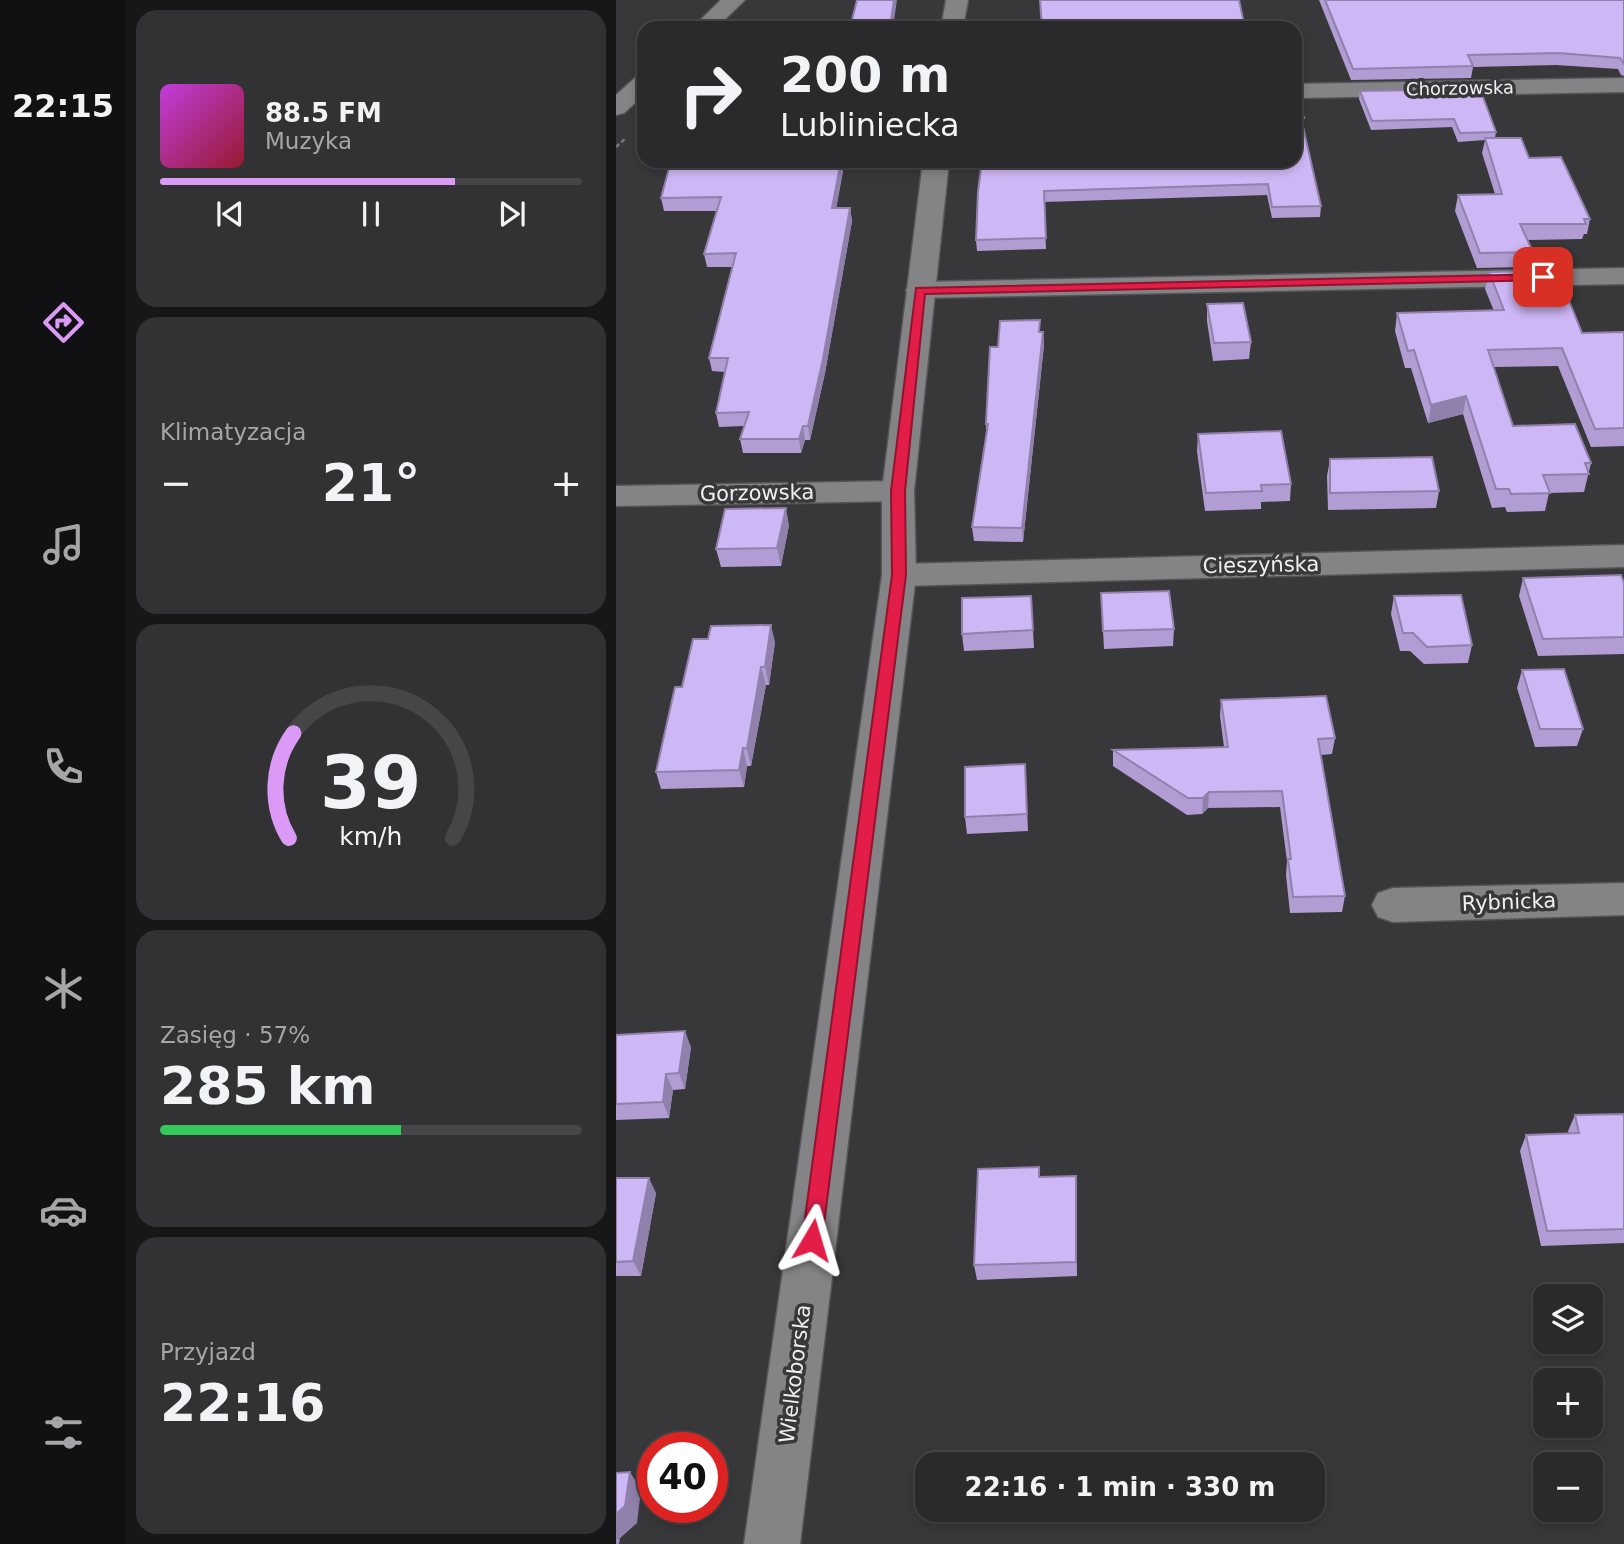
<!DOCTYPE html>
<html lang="pl">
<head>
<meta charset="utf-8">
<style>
	body { margin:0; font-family:"DejaVu Sans",sans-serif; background:#323134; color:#f1f3f6; height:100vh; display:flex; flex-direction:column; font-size:26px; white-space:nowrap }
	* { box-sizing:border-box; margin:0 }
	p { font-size:23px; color:#a5a6a9 }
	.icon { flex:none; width:38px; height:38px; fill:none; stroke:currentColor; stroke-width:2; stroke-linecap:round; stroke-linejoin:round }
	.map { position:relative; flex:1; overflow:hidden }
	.sheet { display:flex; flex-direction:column; gap:10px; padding:10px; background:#171718; width:490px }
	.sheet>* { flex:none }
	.top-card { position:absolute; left:21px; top:21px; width:665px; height:147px; border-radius:21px; box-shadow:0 4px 10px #0003,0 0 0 2px #464548; background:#2a292c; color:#f1f3f6; overflow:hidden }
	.buttons { position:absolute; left:917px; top:1284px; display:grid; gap:14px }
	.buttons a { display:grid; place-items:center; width:70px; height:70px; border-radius:14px; background:#2a292c; box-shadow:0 4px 10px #0003,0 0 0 2px #464548; font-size:35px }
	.speed { position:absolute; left:21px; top:1432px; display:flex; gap:14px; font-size:35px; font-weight:700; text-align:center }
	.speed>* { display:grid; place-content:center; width:91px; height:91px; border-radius:50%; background:#2a292c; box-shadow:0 4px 10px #0003,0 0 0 2px #464548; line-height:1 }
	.speed .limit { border:10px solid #d22; background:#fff; color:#111 }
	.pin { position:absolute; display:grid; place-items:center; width:60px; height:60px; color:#fff; margin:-30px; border-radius:14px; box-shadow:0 4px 10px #0006 }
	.me { position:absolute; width:77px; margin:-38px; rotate:7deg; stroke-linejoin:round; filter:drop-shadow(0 0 5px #0008) }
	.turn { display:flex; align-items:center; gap:24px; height:147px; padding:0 28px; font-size:32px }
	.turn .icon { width:91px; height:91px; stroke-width:2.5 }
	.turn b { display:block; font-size:49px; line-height:60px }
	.big { font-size:52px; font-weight:600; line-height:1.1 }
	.sheet .tile { flex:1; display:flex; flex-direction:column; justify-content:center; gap:10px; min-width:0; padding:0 24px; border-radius:21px; background:#323134 }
	.sheet .dial { align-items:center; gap:0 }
	.dial svg { height:182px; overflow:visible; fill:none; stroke:#464548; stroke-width:7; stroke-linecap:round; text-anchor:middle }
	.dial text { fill:#f1f3f6; stroke:none }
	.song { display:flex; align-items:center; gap:21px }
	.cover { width:84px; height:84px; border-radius:10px; background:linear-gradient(135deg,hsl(290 70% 55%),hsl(350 70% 35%)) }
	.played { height:7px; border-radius:4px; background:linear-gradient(90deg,#da9af6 70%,#464548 70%) }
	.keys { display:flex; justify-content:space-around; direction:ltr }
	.heat { display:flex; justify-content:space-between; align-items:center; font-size:38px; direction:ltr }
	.charge { height:10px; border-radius:5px; background:linear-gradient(90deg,#34c759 57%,#464548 0) }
	.trip { position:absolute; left:299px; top:1452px; width:410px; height:70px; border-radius:21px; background:#2a292c; box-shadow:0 4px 10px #0003,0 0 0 2px #464548; font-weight:600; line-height:70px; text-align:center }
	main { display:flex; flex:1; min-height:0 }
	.menu { display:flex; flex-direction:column; width:126px; justify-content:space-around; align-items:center; background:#111012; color:#a5a6a9 }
	.menu .icon { width:49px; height:49px }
	.menu .on { color:#da9af6 }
	.menu b { font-size:32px; color:#f1f3f6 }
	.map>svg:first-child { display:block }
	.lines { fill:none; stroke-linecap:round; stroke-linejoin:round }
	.minor-casing { stroke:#555557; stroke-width:3 }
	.tertiary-casing { stroke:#555557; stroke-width:3 }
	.secondary-casing { stroke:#555557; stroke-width:3 }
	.path { stroke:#767578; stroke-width:2.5; stroke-dasharray:4.5 2.5; stroke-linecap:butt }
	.minor { fill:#848386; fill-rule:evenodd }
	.tertiary { fill:#848386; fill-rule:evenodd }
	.secondary { fill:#848386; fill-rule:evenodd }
	.wall { fill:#b19dd3 }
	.shaded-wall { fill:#9080ac }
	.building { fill:#ceb7f5; stroke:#9080ac; stroke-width:2 }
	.route { fill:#e11d48; stroke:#92132f; stroke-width:2 }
	.labels { text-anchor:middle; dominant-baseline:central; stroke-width:7; stroke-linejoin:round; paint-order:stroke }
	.far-street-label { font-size:18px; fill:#efeff0; stroke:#38373a }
	.street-label { font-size:21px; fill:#efeff0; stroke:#38373a }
</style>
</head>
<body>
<main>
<nav class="menu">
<b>22:15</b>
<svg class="icon on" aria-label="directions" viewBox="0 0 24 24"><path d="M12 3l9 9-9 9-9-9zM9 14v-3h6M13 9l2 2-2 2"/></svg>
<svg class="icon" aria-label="music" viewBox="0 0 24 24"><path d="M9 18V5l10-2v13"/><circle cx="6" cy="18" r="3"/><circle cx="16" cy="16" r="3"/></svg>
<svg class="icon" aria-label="phone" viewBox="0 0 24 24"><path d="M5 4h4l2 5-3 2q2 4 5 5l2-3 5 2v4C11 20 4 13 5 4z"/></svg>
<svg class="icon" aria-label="climate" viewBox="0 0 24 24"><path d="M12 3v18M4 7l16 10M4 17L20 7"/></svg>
<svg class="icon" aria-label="car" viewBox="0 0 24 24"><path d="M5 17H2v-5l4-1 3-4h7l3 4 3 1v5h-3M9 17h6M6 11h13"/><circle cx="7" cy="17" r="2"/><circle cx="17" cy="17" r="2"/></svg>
<svg class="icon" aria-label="filters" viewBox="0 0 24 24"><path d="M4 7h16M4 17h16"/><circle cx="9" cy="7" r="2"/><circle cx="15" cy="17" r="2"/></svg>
</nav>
<section class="sheet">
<div class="tile">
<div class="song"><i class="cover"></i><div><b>88.5 FM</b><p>Muzyka</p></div></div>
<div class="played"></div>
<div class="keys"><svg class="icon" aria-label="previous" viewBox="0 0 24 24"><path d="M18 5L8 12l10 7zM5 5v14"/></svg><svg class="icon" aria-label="pause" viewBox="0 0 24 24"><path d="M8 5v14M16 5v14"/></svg><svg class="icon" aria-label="next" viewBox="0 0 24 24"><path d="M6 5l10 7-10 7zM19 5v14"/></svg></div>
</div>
<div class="tile"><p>Klimatyzacja</p>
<div class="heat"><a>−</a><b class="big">21°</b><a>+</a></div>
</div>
<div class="tile dial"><svg viewBox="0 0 100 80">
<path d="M14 69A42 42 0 1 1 86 69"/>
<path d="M14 69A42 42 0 0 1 16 23" stroke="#da9af6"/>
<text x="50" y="56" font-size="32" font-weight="700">39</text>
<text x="50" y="72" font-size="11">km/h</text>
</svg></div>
<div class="tile"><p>Zasięg · 57%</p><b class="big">285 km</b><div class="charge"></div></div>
<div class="tile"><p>Przyjazd</p><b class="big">22:16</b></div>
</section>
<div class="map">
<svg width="1008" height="1544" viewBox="0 0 1008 1544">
	<rect width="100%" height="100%" fill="#38373a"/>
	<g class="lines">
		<!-- minor casing -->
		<g class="minor-casing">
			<path id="minor" d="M1008 78V92L679 98V84Z
				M1008 268V284L304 298 294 296 290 290 294 284 304 282Z
				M282 481 293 484 298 491 293 498 282 501 0 506V486Z
				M1008 545V567L283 586 271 583 266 575 271 567 283 564Z
				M1008 883V915L777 922 762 917 756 905 762 893 777 888Z"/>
		</g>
		<!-- tertiary casing -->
		<g class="tertiary-casing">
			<path id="tertiary" d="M330 0H352L347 28H325Z
				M307 161H333L298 491 300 575 184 1544H128L266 575V491Z"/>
		</g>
		<!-- secondary casing -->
		<g class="secondary-casing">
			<path id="secondary" d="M105 0H129L100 28H76Z
				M28 75V95L8 113 0 115V95L20 77Z"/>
		</g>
		<!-- path -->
		<path class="path" d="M0 147 10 138"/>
		<!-- minor -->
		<use href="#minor" class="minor"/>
		<!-- tertiary -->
		<use href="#tertiary" class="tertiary"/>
		<!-- secondary -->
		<use href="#secondary" class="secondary"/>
	</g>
	<!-- wall -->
	<path class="wall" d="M703 0H1008V76L1005 75 1002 69 940 65 857 67 855 78 735 80Z
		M744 91 880 132 879 138 913 158 974 219 971 234H968L966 239 912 240 917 252 914 267 861 268 839 211 842 195 879 194 866 153 869 140 842 142 836 127 755 130 743 99Z
		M679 93 688 118 687 128 705 206 704 217 656 218 651 195 428 202 430 249 361 251 360 240 366 161Z
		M227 171 220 208H234L236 221 209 373 194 440H189L185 453H127L124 439 128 426 103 427 100 413 109 372 96 371 93 358 117 267H91L88 254 101 211H48L45 198Z
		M873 272 938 293 966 333 1008 332V446L975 447 942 366 878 367 897 426 975 463 968 492 933 493 929 511 891 512 889 507 876 508 847 414 812 423 795 368H789L779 331 781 313 878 311 869 289Z
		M591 304 635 342 633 359 597 361 591 321Z
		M424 332H427L428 345 407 542 358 541 356 527 370 434V424L382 347Z
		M582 434 675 484 674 501 645 502V509L589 511 581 451Z
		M714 459 823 491 820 508 712 510 711 476Z
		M173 525 165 566 105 567 100 549Z
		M907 578 1008 583V654L922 656 903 596Z
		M485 593 558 629 557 646 488 649Z
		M415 596 418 648 348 651 346 634Z
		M778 596 856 645 852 663 808 664 794 651H784L775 614Z
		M159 642 153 685H150L135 766H131L128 787 45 789 40 772Z
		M906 670 967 729 961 746 919 747 901 688Z
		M605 700 719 738 716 754 705 755 729 896 726 912 674 913 670 875 671 861 664 807 592 808 586 814 571 815 497 766V750L608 747 604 716Z
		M409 764 412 831 351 834 349 817Z
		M0 1035 75 1047 69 1089 57 1090 53 1118 0 1120Z
		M1008 1114V1243L925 1246 904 1151 910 1135 953 1133 952 1131 959 1115Z
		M423 1167 424 1177 460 1191 461 1276 361 1280 358 1265Z
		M0 1178 40 1193 25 1276H0Z"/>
	<!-- shaded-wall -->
	<path class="shaded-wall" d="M278 0H281L277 28H274Z
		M225 161H226L227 171 218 221 216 208Z
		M234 208 236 221 209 373 194 440 192 426Z
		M427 332 428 345 407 542 406 528Z
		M850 396 847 414 812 423 815 405Z
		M187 426 189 440 185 453 183 439Z
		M170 508 173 525 165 566 161 548Z
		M155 625 159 642 153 685 149 667Z
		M145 667 150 685 135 766 131 749Z
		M127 748 131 766 128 787 123 770Z
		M593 792 592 808 586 814 587 798Z
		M69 1031 75 1047 69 1089 63 1073Z
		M50 1074 57 1090 53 1118 47 1102Z
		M33 1178 40 1193 25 1276 17 1261Z
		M14 1472 25 1490 21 1523 2 1540 0 1538V1514Z"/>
	<!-- building -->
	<path class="building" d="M241 0H278L274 28H234Z
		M424 0H623L629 28H426Z
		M709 0H1008V64L1004 58 943 53 852 55 857 66 737 69Z
		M864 89 880 132 844 133 838 119 756 121 744 91Z
		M679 93 688 118H685L705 206 656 207 652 184 428 191 430 238 360 240 362 192 366 161H679Z
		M869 138H905L913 158 945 157 974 219H968L970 224H904L917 252 864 253 842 195 886 194Z
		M55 161H225L216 208H234L207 359 192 426H187L183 439H124L133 412 100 413 112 358H93L120 253 88 254 105 197 45 198Z
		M927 271 938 293H950L966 333 1008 332V428L979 429 946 348 872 350 897 426 959 424 975 463H969L973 474 927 475 934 493 895 494 893 489H880L850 396 815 405 798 350 792 351 781 313 888 310 873 272Z
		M627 303 635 342 598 343 591 304Z
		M424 320 423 332H427L406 528 356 527 372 424H370L374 347H382L384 321Z
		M665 431 675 484 645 485 646 491 590 493 582 434Z
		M816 457 823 491 714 493V459Z
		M170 508 161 548 100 549 109 509Z
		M1005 575 1008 583V637L927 639 907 578Z
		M553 591 558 629 487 631 485 593Z
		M845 595 856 645 811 647 797 633H787L778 596Z
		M415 596 417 630 346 634V598Z
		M155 625 149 667H145L131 749 127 748 123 770 40 772 59 687H66L77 639H92L95 626Z
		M948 669 967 729H924L906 670Z
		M710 696 719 738 702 739 729 896 677 897 672 859H675L666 791 593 792 587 798H572L497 750 612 747 605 700Z
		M409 764 411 814 349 817V767Z
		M69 1031 63 1073 50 1074 47 1102 0 1104V1035Z
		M1008 1114V1229L931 1231 910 1135 963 1133 959 1115Z
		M423 1167V1177L460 1176V1262L358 1265 362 1169Z
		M0 1178H33L17 1261 0 1262Z
		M14 1472 9 1506 0 1514V1473Z
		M0 1536 3 1540 2 1544H0Z"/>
	<!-- route -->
	<path class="route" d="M927 274 933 277 931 280 309 294 289 491 290 575 206 1240 203 1247 196 1250 189 1247 186 1240 276 575 275 491 300 288Z"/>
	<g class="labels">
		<!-- far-street labels -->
		<g class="far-street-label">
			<text transform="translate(844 88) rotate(-1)">Chorzowska</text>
		</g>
		<!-- street labels -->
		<g class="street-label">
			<text transform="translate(141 493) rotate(-1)">Gorzowska</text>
			<text transform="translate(645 565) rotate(-1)">Cieszyńska</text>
			<text transform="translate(893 902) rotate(-2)">Rybnicka</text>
			<text transform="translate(179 1374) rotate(-83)">Wielkoborska</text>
		</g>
	</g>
</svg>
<div class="buttons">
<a><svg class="icon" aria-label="layers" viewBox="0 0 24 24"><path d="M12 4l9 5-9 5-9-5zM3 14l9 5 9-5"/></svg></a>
<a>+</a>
<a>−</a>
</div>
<div class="speed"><div class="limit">40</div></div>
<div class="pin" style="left:927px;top:277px;background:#d93025"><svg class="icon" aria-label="arrive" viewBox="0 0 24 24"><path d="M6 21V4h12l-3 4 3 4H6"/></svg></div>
<svg class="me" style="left:196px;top:1240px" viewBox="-20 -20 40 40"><path d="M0-17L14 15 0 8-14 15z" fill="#e11d48" stroke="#fff" stroke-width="4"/></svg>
<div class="trip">22:16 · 1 min · 330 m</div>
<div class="top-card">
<div class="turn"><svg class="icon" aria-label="right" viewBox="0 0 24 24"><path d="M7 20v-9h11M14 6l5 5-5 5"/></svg><div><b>200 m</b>Lubliniecka</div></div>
</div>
</div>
</main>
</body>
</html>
